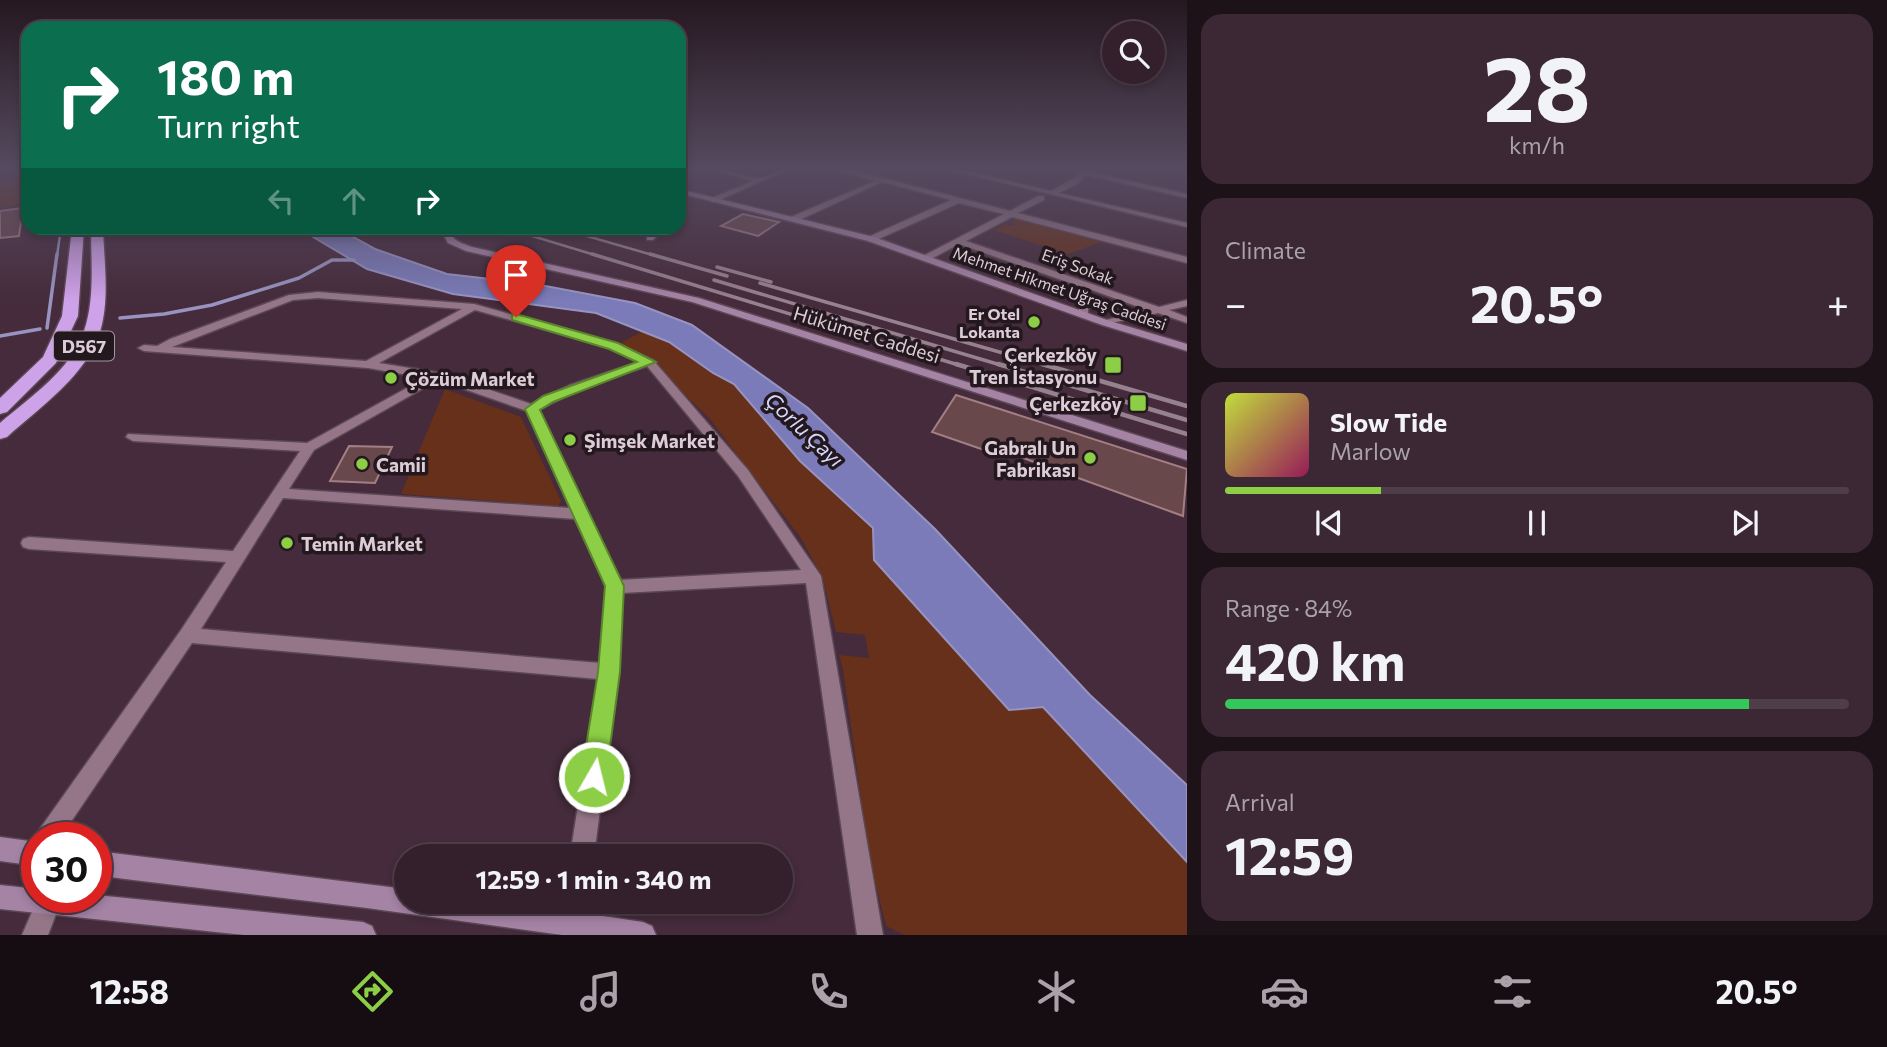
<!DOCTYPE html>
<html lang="en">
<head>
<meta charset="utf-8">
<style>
	body { margin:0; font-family:Commissioner,sans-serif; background:#3c2834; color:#f1f3f6; height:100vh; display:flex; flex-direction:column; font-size:26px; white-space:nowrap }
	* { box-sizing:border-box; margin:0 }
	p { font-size:23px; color:#a9a3a9 }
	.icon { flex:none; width:38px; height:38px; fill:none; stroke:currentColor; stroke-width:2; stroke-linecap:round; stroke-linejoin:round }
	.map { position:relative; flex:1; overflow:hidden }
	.details { display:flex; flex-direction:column; gap:14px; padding:14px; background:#1d1218; width:700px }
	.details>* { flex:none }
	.guide { position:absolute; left:21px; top:21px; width:665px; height:214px; border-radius:21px; box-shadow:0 4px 10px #0003,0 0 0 2px #4e3e48; background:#0b6e4f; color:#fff; overflow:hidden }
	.controls { position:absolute; left:1102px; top:21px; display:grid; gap:14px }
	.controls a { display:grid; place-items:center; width:63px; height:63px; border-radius:50%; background:#34202c; box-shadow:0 4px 10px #0003,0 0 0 2px #4e3e48; font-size:35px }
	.speed { position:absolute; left:21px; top:822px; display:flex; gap:14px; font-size:35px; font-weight:700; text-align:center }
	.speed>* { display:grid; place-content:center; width:91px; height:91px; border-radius:50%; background:#34202c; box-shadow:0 4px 10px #0003,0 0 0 2px #4e3e48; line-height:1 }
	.speed .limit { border:10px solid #d22; background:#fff; color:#111 }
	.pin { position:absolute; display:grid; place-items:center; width:60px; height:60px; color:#fff; margin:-72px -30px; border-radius:50% 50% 50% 0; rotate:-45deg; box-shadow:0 0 7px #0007 }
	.pin .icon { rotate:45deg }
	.me { position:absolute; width:77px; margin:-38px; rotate:8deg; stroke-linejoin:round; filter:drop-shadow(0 0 5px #0008) }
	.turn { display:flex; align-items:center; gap:24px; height:147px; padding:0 21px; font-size:32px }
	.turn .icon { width:91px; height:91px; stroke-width:2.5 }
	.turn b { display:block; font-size:49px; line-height:60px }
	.lanes { display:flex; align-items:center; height:66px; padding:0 21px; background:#0003; justify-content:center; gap:35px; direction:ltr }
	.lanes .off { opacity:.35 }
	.big { font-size:52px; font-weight:700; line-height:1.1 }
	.details .card { flex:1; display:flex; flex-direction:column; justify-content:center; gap:10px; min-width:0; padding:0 24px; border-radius:21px; background:#3c2834 }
	.details .dial { align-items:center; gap:0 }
	.dial b { font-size:91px; line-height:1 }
	.song { display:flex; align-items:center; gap:21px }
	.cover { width:84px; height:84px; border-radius:10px; background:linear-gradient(135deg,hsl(70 70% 55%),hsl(330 70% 35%)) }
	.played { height:7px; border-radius:4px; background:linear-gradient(90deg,#8cce45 25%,#4e3e48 25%) }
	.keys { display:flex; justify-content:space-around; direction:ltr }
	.heat { display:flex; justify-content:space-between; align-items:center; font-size:38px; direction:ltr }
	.charge { height:10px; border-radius:5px; background:linear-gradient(90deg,#34c759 84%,#4e3e48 0) }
	.trip { position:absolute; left:394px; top:844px; width:399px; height:70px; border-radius:35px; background:#34202c; box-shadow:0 4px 10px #0003,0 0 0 2px #4e3e48; font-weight:700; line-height:70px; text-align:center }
	.tab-bar { display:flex; height:112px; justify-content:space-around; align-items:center; background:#150d12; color:#a9a3a9 }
	.tab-bar .icon { width:49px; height:49px }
	.tab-bar .current { color:#8cce45 }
	.tab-bar b { font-size:32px; color:#f1f3f6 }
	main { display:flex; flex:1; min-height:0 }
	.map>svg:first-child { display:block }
	.green { fill:#67301a }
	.water { fill:#7a7bb8; stroke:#9893c1; stroke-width:2 }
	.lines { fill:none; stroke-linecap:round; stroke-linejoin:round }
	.stream-far1 { stroke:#9893c1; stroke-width:2.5 }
	.stream { stroke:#9893c1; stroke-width:3.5 }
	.building { fill:#69484c; stroke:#a37f83; stroke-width:2 }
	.street-casing { stroke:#5c4754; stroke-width:3 }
	.secondary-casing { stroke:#5c4754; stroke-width:3 }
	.highway-casing { stroke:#5c4754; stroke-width:3 }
	.street { fill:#947688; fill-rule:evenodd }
	.secondary { fill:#a583a5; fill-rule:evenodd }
	.highway { fill:#cea2e8; fill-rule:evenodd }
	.rail-far2 { stroke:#96818e; stroke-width:2.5 }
	.rail-far1 { stroke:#96818e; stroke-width:3.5 }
	.rail { stroke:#96818e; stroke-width:4.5 }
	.route { fill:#8cce45; stroke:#5b862d; stroke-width:2 }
	.poi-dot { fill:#8cce45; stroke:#24181f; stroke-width:2.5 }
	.labels { text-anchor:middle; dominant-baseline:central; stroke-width:7; stroke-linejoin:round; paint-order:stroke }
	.far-street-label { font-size:16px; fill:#ddccd6; stroke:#24181f }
	.far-poi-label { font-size:16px; font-weight:bold; fill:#ddccd6; stroke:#24181f; text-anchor:end }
	.shield { fill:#24181f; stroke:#a6969f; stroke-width:2 }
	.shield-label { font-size:18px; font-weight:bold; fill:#ddccd6 }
	.street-label { font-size:19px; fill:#ddccd6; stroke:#24181f }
	.poi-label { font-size:19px; font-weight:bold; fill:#ddccd6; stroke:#24181f; text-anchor:start }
	.water-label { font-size:21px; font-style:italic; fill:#d6d8fc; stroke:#24181f }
</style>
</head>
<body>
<main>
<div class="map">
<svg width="1187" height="935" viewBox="0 0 1187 935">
	<rect width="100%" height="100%" fill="#452b3b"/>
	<!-- green -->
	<path class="green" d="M28 177V202L0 208V181Z
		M1016 219 1102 242 1068 254 994 230 1006 224 1011 226 1015 223 1010 222Z
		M643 331 669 342 713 373 734 384 800 461 873 528 874 560 1009 710 1043 707 1187 862V935H905L886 926 869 856 843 669 839 655 869 658 865 635 836 632 823 579 801 538 709 418 648 359 619 344Z
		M445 389 521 417 561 501 558 506 401 494Z"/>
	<!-- water -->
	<path class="water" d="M298 228H337L375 249 447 274 535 284 635 303 692 325 808 408 935 529 1090 695 1187 785V862L1043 707 1009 710 874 560 873 528 800 461 734 384 713 373 669 342 596 313 453 294 367 269Z"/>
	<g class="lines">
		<!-- stream-far1 -->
		<path class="stream-far1" d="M57 256 61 228"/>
		<!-- stream -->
		<path class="stream" d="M120 318 164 314 212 305 299 278 332 260H354
			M47 328 57 254
			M0 336 40 329"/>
	</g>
	<!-- building -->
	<path class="building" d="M23 208 19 236 0 238V211Z
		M743 214 779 222 758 236 721 226Z
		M956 395 1187 469 1183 516 990 446 987 451 932 432Z
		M349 446 392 447 375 483 330 481Z"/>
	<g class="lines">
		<!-- street casing -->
		<g class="street-casing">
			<path id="street" d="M679 170H687L679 174Z
				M716 170C730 170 749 179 760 178 770 176 777 170 787 170L715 202H712V198L753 181Z
				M840 170H852L1010 211 1038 196H1044V200L1018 213 1187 257V263L1012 217 966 241 1159 307 1187 300V306L1169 310 1187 317V323L1158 313 1102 325V321L1147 310 1089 289 1088 314 1087 316H1079V286L959 244 929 260H923V256L1004 214 959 203 874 241H868V237L951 200 882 182 797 221H791V217L875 181Z
				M950 170H963L1051 191 1073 179 1079 174 1069 170H1082L1187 194V198L1085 175 1079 183 1059 193 1187 223V227Z
				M617 228H630L658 235 654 238Z
				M318 292 474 304 618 344 653 360 748 470 821 576 883 935H857L806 583 622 593 618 672 594 856H570L598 679 192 643 60 838H37V841L36 838 39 830 181 630 226 562 29 549 23 547 21 543 23 539 29 537 233 551 300 451 133 441 126 437 128 434 307 443 425 378 368 368 144 351 138 348 144 345 157 346 170 339 289 295ZM318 298 462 309 366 361 172 347 293 300ZM475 310 610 348 639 362 570 385 531 404 441 373 379 363ZM647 366 738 476 801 570 619 580 539 410 578 390ZM438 380 527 411 570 508 289 489 314 450ZM283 498 575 519 606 587 600 663 201 629Z
				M38 898H58L60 904 48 935H22Z
				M563 901H587L584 923 581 932 573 935 563 932 560 923Z"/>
		</g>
		<!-- secondary casing -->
		<g class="secondary-casing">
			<path id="secondary" d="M679 189 874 237 1110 321 1187 344V351L1102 325 868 241 679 193Z
				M443 228H451C449 240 462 243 472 247L699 298 1187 451V460L692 302 466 251 448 243 442 232Z
				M656 228H664L653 240H647V236Z
				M0 837 37 842V866L0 861Z
				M96 851 406 889V901H501L643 922 652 926 656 935H562L367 908 125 879 96 875Z
				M0 885 37 889V898H96V895L363 922 372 926 376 935H244L0 909Z"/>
		</g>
		<!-- highway casing -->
		<g class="highway-casing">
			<path id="highway" d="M72 228H84L78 316 56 363 7 412 0 414V398L43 357 62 316Z
				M91 228H103C104 262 110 299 100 332 86 376 40 407 7 437L0 439V423C30 397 71 370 84 331 95 299 91 262 91 228Z"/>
		</g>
		<!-- street -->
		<use href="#street" class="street"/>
		<!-- secondary -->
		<use href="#secondary" class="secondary"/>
		<!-- highway -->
		<use href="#highway" class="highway"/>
		<!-- rail-far2 -->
		<path class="rail-far2" d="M506 228 598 256
			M559 228 656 256"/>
		<!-- rail-far1 -->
		<path class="rail-far1" d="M592 254 962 366
			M650 254 727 276
			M717 267 771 282
			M714 280 1004 366
			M760 283 1048 366"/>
		<!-- rail -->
		<path class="rail" d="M956 364 1187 434
			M998 364 1187 420
			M1042 364 1187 406"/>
	</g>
	<!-- sky -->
	<linearGradient id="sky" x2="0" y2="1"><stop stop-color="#261820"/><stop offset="0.56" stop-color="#564a60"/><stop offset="1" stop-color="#564a60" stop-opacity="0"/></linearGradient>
	<rect width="1187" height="301" fill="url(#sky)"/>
	<!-- route -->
	<path class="route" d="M516 314 618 343 656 362 553 402 540 410 624 586 620 672 606 777 602 785 594 789 585 785 581 777 598 672 605 586 525 409 543 396 637 362 609 349 512 320V315Z"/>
	<!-- markers -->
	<g class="poi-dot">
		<circle cx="1034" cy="322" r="7"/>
		<rect x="1104" y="356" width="18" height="18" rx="3.5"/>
		<circle cx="391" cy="378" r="7"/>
		<rect x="1129" y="394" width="18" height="18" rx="3.5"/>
		<circle cx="570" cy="440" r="7"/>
		<circle cx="1090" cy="458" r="7"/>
		<circle cx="362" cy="464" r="7"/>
		<circle cx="287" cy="543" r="7"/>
	</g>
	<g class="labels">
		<!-- far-street labels -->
		<g class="far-street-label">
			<text transform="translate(1078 266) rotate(20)">Eriş Sokak</text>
			<text transform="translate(1060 288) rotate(19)">Mehmet Hikmet Uğraş Caddesi</text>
		</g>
		<!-- far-poi labels -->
		<g class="far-poi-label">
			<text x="1020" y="313">Er Otel<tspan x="1020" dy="18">Lokanta</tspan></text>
		</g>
		<!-- shield labels -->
		<rect class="shield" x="54" y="331.5" width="60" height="29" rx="5"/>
		<g class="shield-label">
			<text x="84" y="346">D567</text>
		</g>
		<!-- street labels -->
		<g class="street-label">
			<text transform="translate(867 334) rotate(17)">Hükümet Caddesi</text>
		</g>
		<!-- poi labels -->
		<g class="poi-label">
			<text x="1097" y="354" text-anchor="end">Çerkezköy<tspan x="1097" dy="22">Tren İstasyonu</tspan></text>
			<text x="405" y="378">Çözüm Market</text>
			<text x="1122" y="403" text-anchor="end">Çerkezköy</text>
			<text x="584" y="440">Şimşek Market</text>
			<text x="1076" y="447" text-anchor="end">Gabralı Un<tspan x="1076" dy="22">Fabrikası</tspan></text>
			<text x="376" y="464">Camii</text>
			<text x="301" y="543">Temin Market</text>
		</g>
		<!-- water labels -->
		<g class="water-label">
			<text transform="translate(805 429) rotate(43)">Çorlu Çayı</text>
		</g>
	</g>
</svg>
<div class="controls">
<a><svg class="icon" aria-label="search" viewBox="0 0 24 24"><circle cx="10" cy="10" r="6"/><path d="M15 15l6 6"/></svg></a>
</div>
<div class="speed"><div class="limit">30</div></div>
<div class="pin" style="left:516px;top:317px;background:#d93025"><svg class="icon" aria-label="arrive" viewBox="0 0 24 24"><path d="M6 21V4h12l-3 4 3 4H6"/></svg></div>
<svg class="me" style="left:594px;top:777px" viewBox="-20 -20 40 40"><circle r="17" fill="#8cce45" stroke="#fff" stroke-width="3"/><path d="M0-11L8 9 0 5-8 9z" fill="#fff"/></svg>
<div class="trip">12:59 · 1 min · 340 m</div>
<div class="guide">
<div class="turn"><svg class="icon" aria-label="right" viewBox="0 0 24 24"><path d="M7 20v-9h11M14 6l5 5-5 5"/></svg><div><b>180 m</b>Turn right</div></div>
<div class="lanes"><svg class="icon off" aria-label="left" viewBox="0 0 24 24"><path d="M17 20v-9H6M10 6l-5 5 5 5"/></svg><svg class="icon off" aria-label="ahead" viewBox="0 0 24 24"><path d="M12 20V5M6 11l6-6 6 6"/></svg><svg class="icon" aria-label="right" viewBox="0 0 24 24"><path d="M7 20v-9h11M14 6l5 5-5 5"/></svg></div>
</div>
</div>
<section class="details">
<div class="card dial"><b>28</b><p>km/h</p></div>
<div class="card"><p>Climate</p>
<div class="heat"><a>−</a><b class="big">20.5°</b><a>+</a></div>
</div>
<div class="card">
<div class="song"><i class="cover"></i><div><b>Slow Tide</b><p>Marlow</p></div></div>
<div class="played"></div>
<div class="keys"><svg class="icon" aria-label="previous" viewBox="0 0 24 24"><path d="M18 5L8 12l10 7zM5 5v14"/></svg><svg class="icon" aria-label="pause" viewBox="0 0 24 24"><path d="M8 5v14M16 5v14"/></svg><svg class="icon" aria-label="next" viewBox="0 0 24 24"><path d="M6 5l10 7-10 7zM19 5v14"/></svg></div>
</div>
<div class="card"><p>Range · 84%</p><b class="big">420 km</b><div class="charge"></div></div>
<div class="card"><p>Arrival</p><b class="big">12:59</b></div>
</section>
</main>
<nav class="tab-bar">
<b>12:58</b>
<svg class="icon current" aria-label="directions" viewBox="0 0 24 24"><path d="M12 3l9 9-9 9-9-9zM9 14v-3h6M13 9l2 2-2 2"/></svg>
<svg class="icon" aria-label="music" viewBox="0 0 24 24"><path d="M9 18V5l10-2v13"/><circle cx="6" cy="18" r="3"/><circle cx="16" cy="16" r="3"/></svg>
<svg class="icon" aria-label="phone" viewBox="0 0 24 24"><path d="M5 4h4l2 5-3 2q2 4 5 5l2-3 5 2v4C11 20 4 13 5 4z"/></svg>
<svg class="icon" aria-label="climate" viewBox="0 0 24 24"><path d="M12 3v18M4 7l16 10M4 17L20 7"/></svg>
<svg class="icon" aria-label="car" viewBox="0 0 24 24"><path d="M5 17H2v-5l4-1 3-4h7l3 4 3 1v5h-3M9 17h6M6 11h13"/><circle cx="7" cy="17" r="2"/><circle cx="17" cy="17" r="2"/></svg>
<svg class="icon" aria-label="filters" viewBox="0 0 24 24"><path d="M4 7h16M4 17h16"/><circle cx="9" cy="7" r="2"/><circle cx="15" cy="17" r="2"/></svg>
<b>20.5°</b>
</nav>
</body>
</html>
